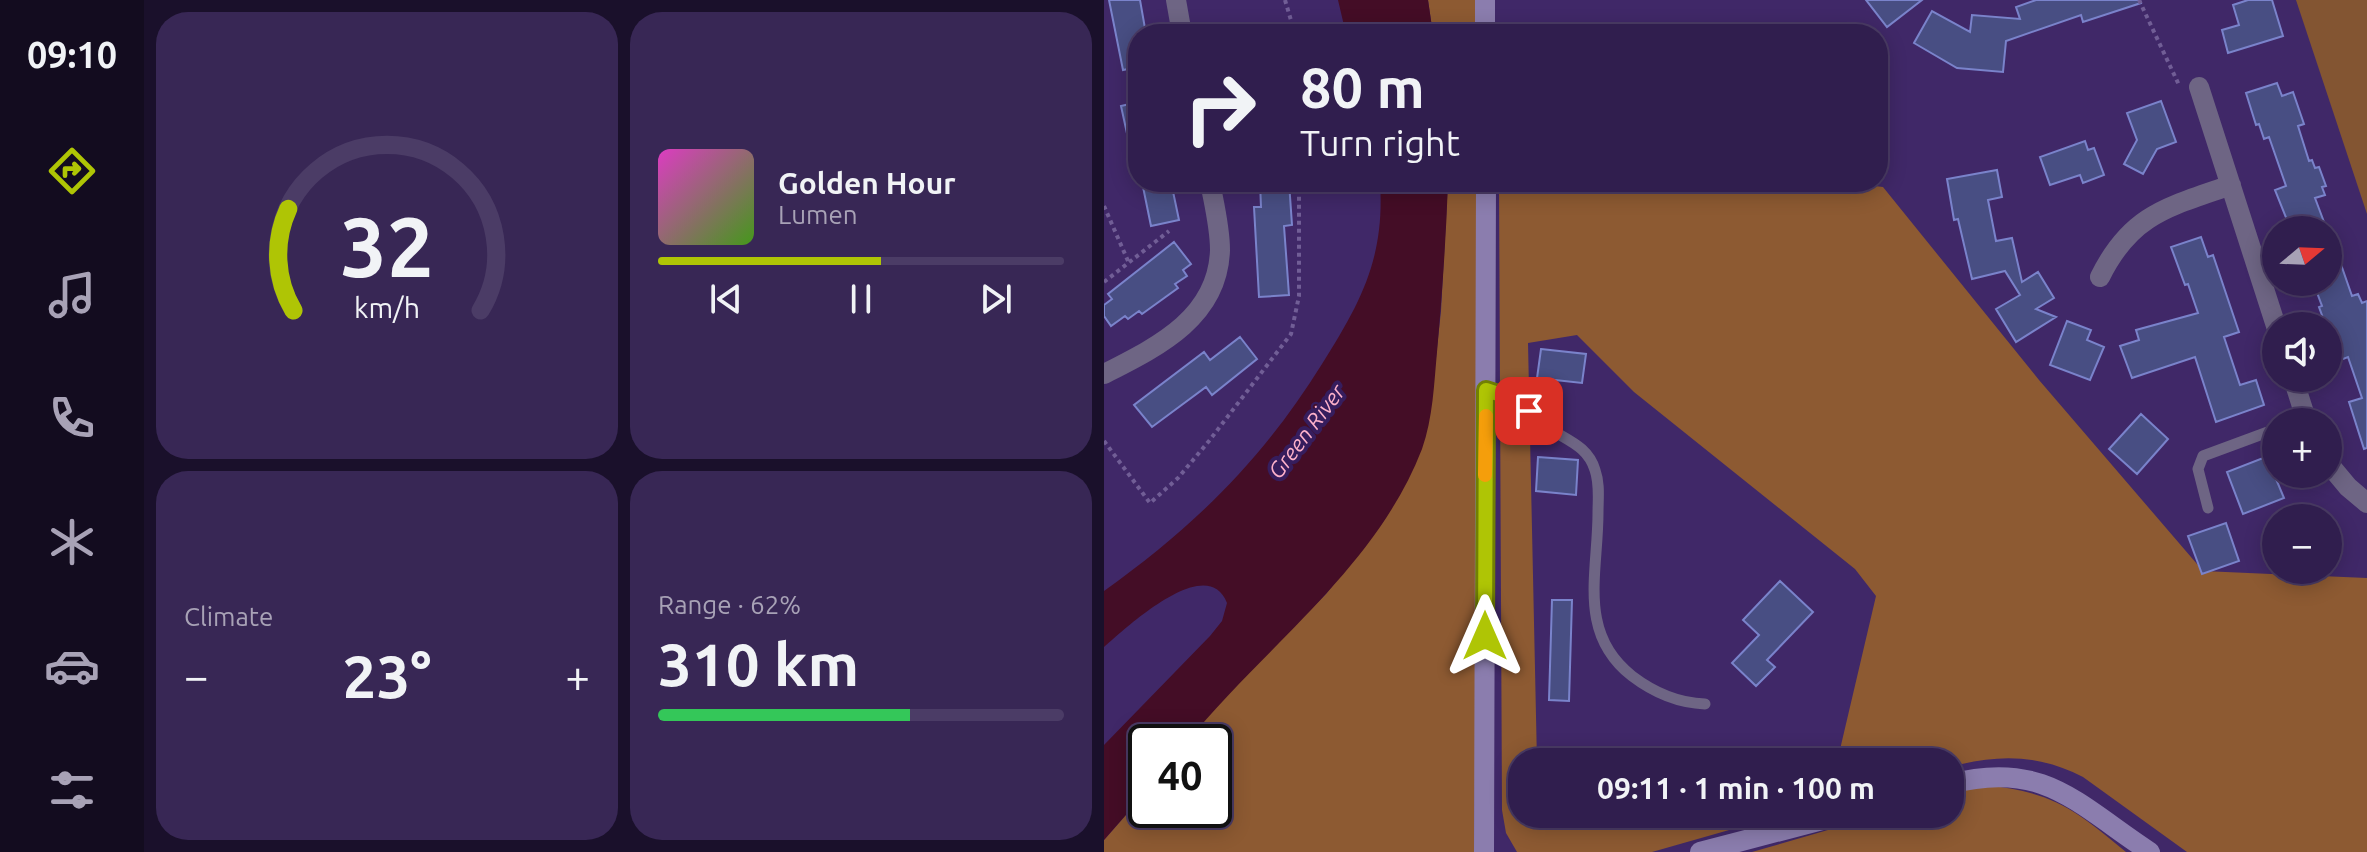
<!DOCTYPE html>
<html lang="en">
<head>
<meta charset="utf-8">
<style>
	body { margin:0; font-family:Ubuntu,sans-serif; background:#382755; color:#f1f3f6; height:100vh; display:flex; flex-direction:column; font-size:30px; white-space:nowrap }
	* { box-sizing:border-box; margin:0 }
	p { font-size:26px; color:#a8a2b6 }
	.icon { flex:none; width:44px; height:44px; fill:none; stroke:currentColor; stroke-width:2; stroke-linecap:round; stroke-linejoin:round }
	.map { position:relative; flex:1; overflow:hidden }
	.drawer { display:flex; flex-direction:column; gap:12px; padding:12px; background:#1a102b; width:960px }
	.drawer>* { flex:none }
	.banner { position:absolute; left:24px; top:24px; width:760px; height:168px; border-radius:32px; box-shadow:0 4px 20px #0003,0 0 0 2px #4b3c66; background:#301e4e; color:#f1f3f6; overflow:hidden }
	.needle { width:52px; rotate:71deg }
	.controls { position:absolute; left:1158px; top:216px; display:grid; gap:16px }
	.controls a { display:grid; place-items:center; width:80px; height:80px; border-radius:50%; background:#301e4e; box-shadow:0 4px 20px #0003,0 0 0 2px #4b3c66; font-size:40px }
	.speed { position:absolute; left:24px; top:724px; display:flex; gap:16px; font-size:40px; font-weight:700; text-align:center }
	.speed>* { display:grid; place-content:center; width:104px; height:104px; border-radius:50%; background:#301e4e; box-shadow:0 4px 20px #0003,0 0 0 2px #4b3c66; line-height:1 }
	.speed .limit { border:4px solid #111; border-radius:12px; background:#fff; color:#111 }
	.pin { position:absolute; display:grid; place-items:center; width:68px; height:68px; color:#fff; margin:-34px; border-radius:16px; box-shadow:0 4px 12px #0006 }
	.me { position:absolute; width:88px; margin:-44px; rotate:0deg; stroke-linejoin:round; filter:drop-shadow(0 0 6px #0008) }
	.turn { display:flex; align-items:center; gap:28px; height:168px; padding:0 40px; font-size:36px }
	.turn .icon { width:104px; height:104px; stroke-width:2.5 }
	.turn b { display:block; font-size:56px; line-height:68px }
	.big { font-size:60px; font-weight:600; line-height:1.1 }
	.drawer .widget { flex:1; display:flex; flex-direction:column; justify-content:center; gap:12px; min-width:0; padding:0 28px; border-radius:32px; background:#382755 }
	.drawer .dial { align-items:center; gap:0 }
	.dial svg { height:208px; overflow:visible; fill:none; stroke:#4b3c66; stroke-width:7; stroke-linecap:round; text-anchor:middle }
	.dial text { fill:#f1f3f6; stroke:none }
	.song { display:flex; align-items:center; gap:24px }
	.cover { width:96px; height:96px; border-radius:12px; background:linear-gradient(135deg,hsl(310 70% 55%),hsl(100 70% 35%)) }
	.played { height:8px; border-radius:4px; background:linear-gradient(90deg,#afc505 55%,#4b3c66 55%) }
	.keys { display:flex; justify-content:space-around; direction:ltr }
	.heat { display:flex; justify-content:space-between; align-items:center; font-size:44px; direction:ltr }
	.charge { height:12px; border-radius:6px; background:linear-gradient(90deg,#34c759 62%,#4b3c66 0) }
	.drawer .tiles { flex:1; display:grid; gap:12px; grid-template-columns:repeat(2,1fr) }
	.trip { position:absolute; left:404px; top:748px; width:456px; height:80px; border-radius:32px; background:#301e4e; box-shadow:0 4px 20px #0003,0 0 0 2px #4b3c66; font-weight:600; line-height:80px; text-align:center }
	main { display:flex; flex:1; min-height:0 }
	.tab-bar { display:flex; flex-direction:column; width:144px; justify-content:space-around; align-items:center; background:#130c1f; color:#a8a2b6 }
	.tab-bar .icon { width:56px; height:56px }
	.tab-bar .active { color:#afc505 }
	.tab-bar b { font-size:36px; color:#f1f3f6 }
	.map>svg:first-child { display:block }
	.green { fill:#835532 }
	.forest { fill:#8d5a32 }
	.water { fill:#440d26 }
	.building { fill:#484e83; stroke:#7a83cb; stroke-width:2 }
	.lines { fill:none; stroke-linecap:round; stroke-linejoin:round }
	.path { stroke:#715e96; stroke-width:4; stroke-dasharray:4 4; stroke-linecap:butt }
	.lane { stroke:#6e6584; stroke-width:11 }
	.street { stroke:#6e6584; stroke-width:20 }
	.secondary { stroke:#8b7dae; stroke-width:20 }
	.route-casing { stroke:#728003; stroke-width:20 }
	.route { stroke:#afc505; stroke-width:14 }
	.slow { stroke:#f59e0b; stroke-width:14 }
	.labels { text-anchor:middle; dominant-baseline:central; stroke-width:8; stroke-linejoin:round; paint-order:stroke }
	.water-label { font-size:22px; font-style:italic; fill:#fdb1ca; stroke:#361d5d }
</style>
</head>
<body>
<main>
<nav class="tab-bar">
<b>09:10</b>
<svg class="icon active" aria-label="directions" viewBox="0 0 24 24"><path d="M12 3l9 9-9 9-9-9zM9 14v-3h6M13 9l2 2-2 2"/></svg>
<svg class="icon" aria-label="music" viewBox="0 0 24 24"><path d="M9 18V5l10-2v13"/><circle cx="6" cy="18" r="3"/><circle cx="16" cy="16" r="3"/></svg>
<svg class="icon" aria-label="phone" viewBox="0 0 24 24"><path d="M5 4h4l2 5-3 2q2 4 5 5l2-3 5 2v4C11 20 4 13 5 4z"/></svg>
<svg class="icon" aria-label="climate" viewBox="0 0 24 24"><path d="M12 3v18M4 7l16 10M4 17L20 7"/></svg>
<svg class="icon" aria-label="car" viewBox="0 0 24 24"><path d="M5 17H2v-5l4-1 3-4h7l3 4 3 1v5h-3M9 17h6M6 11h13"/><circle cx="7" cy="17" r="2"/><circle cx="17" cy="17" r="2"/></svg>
<svg class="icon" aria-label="filters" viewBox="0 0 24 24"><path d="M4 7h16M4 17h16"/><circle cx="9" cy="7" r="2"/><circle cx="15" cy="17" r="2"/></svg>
</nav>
<section class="drawer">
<div class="tiles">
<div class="widget dial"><svg viewBox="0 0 100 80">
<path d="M14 69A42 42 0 1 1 86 69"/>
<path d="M14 69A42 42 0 0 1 12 30" stroke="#afc505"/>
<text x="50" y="56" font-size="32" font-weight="700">32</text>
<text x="50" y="72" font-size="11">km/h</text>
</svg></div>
<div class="widget">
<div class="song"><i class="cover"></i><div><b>Golden Hour</b><p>Lumen</p></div></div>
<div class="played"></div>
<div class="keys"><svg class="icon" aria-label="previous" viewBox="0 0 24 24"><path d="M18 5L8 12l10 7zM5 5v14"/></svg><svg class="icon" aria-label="pause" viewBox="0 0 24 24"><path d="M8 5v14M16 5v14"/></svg><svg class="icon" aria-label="next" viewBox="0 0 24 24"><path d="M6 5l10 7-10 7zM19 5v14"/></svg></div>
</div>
<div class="widget"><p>Climate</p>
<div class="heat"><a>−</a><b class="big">23°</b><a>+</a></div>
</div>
<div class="widget"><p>Range · 62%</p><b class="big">310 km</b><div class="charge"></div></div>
</div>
</section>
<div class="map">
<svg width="1263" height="852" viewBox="0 0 1263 852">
	<rect width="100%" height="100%" fill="#402868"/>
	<!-- green -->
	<path class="green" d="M1192 0H1263V214Z"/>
	<!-- forest -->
	<path class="forest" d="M324 0H381V34H329Z
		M344 182H379L370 852H0V840L42 792V810H110V742H83L110 708 222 594 279 522 326 413 337 311Z
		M395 182H737L779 187 935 380 1099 571 1263 578V852H1083L979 777C934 754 894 754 846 767V762H720L734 758 772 596 751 569 530 392 473 335 424 343 433 762H418V814H450L499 829 549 814H681L548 852H413L402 833 398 810Z
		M878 785C947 791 971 809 1022 852H648L779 814H846V795Z"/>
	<!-- water -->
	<path class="water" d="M234 0H324L329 34H242Z
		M276 182H344C342 239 338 296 333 352 330 384 329 418 318 449 272 568 161 646 83 742H42V792L0 840V745L106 636 118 621 123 603C103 551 20 630 0 647V591C91 526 159 459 218 364 257 302 281 258 276 182Z"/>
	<!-- building -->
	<path class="building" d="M5 0H36L42 34H34V67L19 70Z
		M762 0H818L783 27Z
		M932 0H1036L1037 3 979 22 977 15 902 41 899 72 853 68 810 43 828 11 866 32 868 15 916 19 912 7Z
		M1144 0H1168L1179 36 1124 53 1118 30 1135 25 1129 5Z
		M1173 83 1178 96 1189 92 1200 124 1194 126 1205 161 1208 160 1211 168 1215 167 1222 186 1218 187 1221 195 1211 198 1223 230H1187L1171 190 1182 186 1165 137 1160 139 1155 124 1152 125 1142 93Z
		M1057 101 1072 142 1053 149 1039 174 1020 164 1033 140 1023 113Z
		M34 102V151L27 152 17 106Z
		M981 141 984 150 990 148 1000 175 979 183 976 175 946 185 936 157Z
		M893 170 898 197 884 200 892 241 908 238 918 282 934 272 950 298 932 309 952 317 912 342 892 309 916 295 901 271 868 279 854 219 850 220 843 179Z
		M38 182H67L75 220 47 226Z
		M156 182H185L188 225 180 226 185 295 155 297 150 207H157Z
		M1224 233H1226L1248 296 1254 294 1258 303 1263 301V448L1260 449 1245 402 1258 398 1244 357 1234 361 1230 349 1224 351V326H1222L1215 307 1218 306 1209 282H1224Z
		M1097 237 1104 257 1109 255 1135 332 1120 337 1136 385 1152 380 1160 405 1112 422 1091 357 1028 378 1016 346 1035 340 1032 330 1094 313 1084 284 1081 285 1067 247Z
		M70 242 87 264 79 270 83 276 71 284 74 288 38 314 35 311 24 319 21 316 7 326 0 316V305L8 299 4 294Z
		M963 321 987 330 983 340 1000 347 986 380 946 365Z
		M136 337 153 359 108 395 102 387 48 427 30 405 100 352 106 360Z
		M437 349 482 354 478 383 433 378Z
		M1037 414 1064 439 1033 474 1005 449Z
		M1172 453V479L1180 498 1139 514 1123 472Z
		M434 457 474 460 472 495 432 491Z
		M1122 523 1135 561 1098 574 1084 536Z
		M676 581 709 612 663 660 671 667 652 686 628 663 655 635 639 620Z
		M448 600H468L465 701 445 700Z"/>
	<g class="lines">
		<!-- path -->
		<path class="path" d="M181 0 191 34
			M1035 0 1075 85
			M0 206 24 261
			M0 282 65 231
			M0 441 46 503 74 478 105 441 187 334 195 296V182"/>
		<!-- lane -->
		<path class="lane" d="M382 390C391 393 403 395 411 399 421 405 429 416 438 423 457 439 483 443 491 470 496 484 494 499 494 513 494 573 473 633 528 676 549 692 575 703 601 704
			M1104 508 1094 469 1099 456 1172 429"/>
		<!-- street -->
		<path class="street" d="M72 0 78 34
			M1095 87 1172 326
			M996 277C1027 214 1064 207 1127 185
			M0 374C53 347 114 318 116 250 116 227 110 204 106 182
			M1189 378 1203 422
			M1224 463 1244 487 1263 503"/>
		<!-- secondary -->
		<path class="secondary" d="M381 34V0
			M846 784C940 759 974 805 1046 852
			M380 852 382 182
			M596 852 741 814"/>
	</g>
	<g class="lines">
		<!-- route casing -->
		<g class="route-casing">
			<path id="route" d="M381 636 382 390 410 399 425 411"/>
		</g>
		<!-- route -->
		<use href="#route" class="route"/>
		<!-- slow -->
		<path class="slow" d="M381 475 382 416"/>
	</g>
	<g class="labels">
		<!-- water labels -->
		<g class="water-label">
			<text transform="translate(202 431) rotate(-53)">Green River</text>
		</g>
	</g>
</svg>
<div class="controls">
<a><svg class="needle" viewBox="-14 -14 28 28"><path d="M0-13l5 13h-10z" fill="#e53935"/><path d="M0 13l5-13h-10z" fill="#a8a2b6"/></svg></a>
<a><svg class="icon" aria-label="sound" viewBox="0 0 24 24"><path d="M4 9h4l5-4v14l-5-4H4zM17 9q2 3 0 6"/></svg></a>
<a>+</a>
<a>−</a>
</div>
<div class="speed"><div class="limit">40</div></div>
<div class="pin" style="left:425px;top:411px;background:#d93025"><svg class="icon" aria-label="arrive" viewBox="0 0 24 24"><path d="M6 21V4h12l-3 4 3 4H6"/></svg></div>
<svg class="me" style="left:381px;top:636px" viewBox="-20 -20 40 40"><path d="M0-17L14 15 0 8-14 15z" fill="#afc505" stroke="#fff" stroke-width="4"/></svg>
<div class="trip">09:11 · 1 min · 100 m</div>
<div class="banner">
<div class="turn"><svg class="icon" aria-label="right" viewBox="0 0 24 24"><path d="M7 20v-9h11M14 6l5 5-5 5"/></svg><div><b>80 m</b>Turn right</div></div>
</div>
</div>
</main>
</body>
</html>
